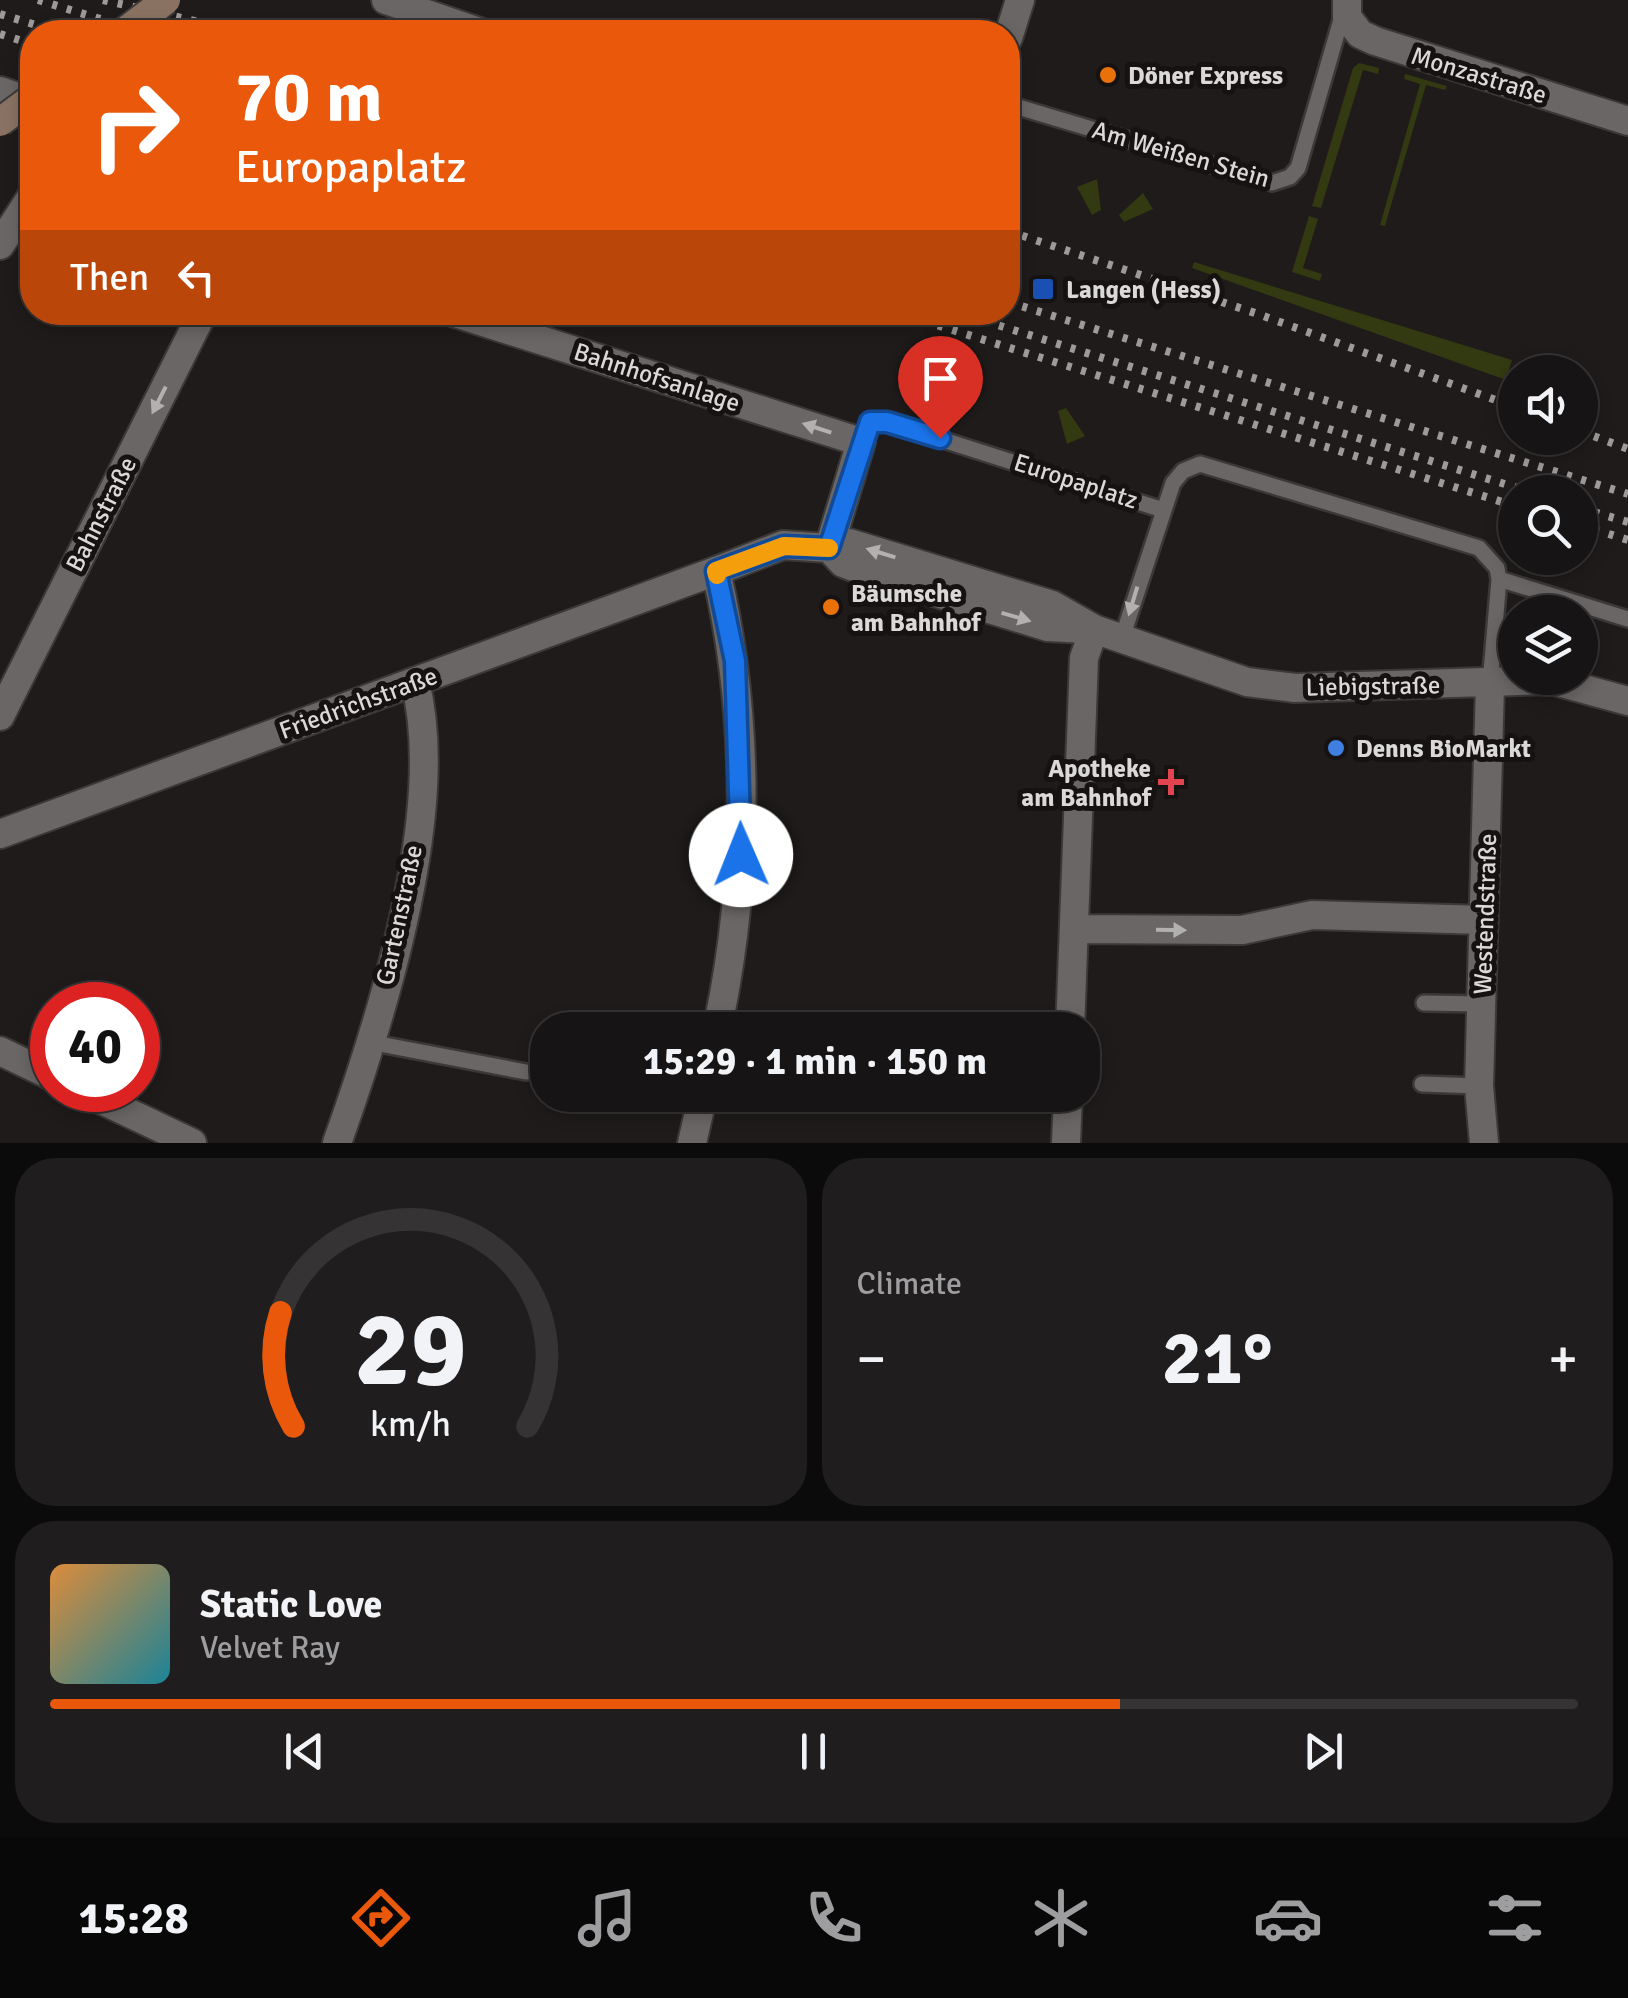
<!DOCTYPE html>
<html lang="en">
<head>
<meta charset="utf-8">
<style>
	body { margin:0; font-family:Signika,sans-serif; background:#1f1d1d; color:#f1f3f6; height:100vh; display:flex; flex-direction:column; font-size:38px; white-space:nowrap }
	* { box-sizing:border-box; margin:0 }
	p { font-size:32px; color:#9e9ea0 }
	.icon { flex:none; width:55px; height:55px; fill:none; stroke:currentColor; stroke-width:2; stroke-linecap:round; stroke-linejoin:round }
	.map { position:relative; height:1143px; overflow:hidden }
	.side { display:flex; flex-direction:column; gap:15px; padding:15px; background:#0c0b0b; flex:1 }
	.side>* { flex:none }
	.guide { position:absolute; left:20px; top:20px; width:1000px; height:305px; border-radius:40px; box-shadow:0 5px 15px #0003,0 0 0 2px #353334; background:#ea580c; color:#fff; overflow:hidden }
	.buttons { position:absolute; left:1498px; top:355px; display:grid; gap:20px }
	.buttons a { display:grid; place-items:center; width:100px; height:100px; border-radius:50%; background:#161414; box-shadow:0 5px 15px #0003,0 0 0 2px #353334; font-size:50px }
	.speed { position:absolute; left:30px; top:982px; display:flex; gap:20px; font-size:50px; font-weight:700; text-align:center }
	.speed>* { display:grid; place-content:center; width:130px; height:130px; border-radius:50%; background:#161414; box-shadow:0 5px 15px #0003,0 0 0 2px #353334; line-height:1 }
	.speed .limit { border:15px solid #d22; background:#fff; color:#111 }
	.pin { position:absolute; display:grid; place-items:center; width:85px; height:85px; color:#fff; margin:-102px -42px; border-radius:50% 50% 50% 0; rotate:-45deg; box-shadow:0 0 10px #0007 }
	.pin .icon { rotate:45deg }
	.me { position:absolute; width:110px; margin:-55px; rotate:359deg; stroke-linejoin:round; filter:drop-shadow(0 0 8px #0008) }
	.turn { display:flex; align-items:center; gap:35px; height:210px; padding:0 50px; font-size:45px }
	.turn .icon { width:130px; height:130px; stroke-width:2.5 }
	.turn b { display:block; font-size:70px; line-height:85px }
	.then { display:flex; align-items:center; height:95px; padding:0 50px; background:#0003; gap:20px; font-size:38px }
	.big { font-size:75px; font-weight:800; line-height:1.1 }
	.side .widget { flex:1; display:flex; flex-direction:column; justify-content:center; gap:15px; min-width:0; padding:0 35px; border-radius:40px; background:#1f1d1d }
	.side .dial { align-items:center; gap:0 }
	.dial svg { height:260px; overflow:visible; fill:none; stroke:#353334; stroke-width:7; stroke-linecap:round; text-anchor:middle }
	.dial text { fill:#f1f3f6; stroke:none }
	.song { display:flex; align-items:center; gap:30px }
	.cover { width:120px; height:120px; border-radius:15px; background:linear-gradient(135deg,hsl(30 70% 55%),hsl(190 70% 35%)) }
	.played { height:10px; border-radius:5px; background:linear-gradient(90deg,#ea580c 70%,#353334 70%) }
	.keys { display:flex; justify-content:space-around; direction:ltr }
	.heat { display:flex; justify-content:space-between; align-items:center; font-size:55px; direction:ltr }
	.side .tiles { flex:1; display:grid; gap:15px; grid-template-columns:1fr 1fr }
	.widget:last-child { grid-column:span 2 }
	.trip { position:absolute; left:530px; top:1012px; width:570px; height:100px; border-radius:40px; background:#161414; box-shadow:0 5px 15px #0003,0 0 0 2px #353334; font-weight:800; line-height:100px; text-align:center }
	.tabs { display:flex; height:160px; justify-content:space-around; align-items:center; background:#090808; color:#9e9ea0 }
	.tabs .icon { width:70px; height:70px }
	.tabs .selected { color:#ea580c }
	.tabs b { font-size:45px; color:#f1f3f6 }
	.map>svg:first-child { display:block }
	.green { fill:#333911 }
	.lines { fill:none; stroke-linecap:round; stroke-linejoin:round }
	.service-casing { stroke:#3b3938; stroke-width:20 }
	.minor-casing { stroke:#3b3938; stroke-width:32 }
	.tertiary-casing { stroke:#3b3938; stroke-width:32 }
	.service { stroke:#6a6665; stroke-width:15 }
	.minor { stroke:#6a6665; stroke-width:28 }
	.tertiary { stroke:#6a6665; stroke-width:28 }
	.rail { stroke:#9d9b9a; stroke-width:8; stroke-dasharray:5 10; stroke-linecap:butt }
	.secondary-bridge-casing { stroke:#3b3938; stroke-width:32; stroke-linecap:butt }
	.secondary-bridge { stroke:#897262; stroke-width:28 }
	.oneway { fill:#b3b1b0 }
	.route-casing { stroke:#114b97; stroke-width:25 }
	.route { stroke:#1a73e8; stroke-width:18 }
	.slow { stroke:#f59e0b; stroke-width:18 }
	.food-dot { fill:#e8710a; stroke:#151211; stroke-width:4 }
	.transit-dot { fill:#1a4fb4; stroke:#151211; stroke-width:4 }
	.shop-dot { fill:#3f7fe0; stroke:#151211; stroke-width:4 }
	.health-dot { fill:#e0444e; stroke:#151211; stroke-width:4 }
	.labels { text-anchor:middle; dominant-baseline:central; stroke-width:10; stroke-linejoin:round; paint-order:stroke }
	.poi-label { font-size:25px; font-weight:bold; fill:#dbd9d8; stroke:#151211; text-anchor:start }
	.street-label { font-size:25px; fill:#dbd9d8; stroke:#151211 }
</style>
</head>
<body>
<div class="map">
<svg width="1628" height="1143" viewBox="0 0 1628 1143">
	<rect width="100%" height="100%" fill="#1e1b1a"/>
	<!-- green -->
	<path class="green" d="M1359 63 1379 68 1378 74 1363 70 1321 208 1312 206 1353 68Z
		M1405 74 1447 86 1445 90 1426 85 1385 226 1380 225 1420 84 1404 79Z
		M1097 179 1101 210 1092 215 1077 187Z
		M1143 193 1153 209 1124 222 1119 215Z
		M1309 216 1318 219 1303 268 1322 274 1320 281 1292 272Z
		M1194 262 1512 360 1506 380 1192 268Z
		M1066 408 1085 436 1067 444 1058 411Z"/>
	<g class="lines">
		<!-- service casing -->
		<g class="service-casing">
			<path id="service" d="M1008 104 1272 183 1290 177 1298 168 1343 13
				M861 442 870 422H887L1163 510
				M1499 579 1628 619
				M1122 638 1173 483 1183 471 1200 464 1479 548 1497 568 1499 579 1490 684
				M1424 1003 1482 1004
				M369 1042 526 1072
				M1422 1084 1479 1086"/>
		</g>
		<!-- minor casing -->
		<g class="minor-casing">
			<path id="minor" d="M386 0 479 32
				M1347 0V17L1360 34 1375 41 1628 121
				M1008 38 1020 0
				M0 91 32 102
				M0 245 32 196
				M452 312 861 442 829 548
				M829 548 843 563 856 568 1048 627 1086 629
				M716 571 783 545 829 548 849 543 1052 605 1094 629 1247 682 1295 688 1551 680 1628 701
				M0 716 203 312
				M1074 929 1242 930 1312 915 1484 920
				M1070 1030 1084 658 1094 629
				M0 1051 52 1076
				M81 1090 192 1143
				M1066 1143 1068 1095
				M1484 1143 1479 1086 1490 684"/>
		</g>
		<!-- tertiary casing -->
		<g class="tertiary-casing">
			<path id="tertiary" d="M0 834 716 571C751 721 749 880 717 1030
				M337 1143C381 1020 448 809 415 682
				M692 1143 703 1095"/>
		</g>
		<!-- service -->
		<use href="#service" class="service"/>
		<!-- minor -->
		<use href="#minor" class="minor"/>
		<!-- tertiary -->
		<use href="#tertiary" class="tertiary"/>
		<!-- rail -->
		<path class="rail" d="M38 0 143 32
			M103 0 243 32
			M0 14 59 32
			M0 34 32 44
			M1008 231 1255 313 1515 407
			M1008 302 1628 494
			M895 312 1515 506
			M956 312 1530 492
			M1580 431 1628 449
			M1580 508 1628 522
			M1580 525 1628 540"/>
		<!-- secondary-bridge casing -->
		<g class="secondary-bridge-casing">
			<path id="secondary-bridge" d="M124 32 166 0
				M0 122 32 98"/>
		</g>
		<!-- secondary-bridge -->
		<use href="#secondary-bridge" class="secondary-bridge"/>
	</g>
	<!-- one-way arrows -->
	<defs><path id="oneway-solid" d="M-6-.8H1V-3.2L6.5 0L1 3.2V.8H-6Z" transform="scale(2.5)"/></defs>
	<g class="oneway">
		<use href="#oneway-solid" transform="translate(159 400) rotate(117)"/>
		<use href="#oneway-solid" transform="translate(817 428) rotate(-162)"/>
		<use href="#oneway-solid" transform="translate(881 553) rotate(-163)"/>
		<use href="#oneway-solid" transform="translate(1133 601) rotate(107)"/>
		<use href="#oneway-solid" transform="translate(1016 617) rotate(16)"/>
		<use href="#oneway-solid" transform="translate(1171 930) rotate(1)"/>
	</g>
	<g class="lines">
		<!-- route casing -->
		<g class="route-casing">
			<path id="route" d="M741 855 735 661 716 571 784 546 829 548 870 422H887L940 438"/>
		</g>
		<!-- route -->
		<use href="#route" class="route"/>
		<!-- slow -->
		<path class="slow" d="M717 575 716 571 784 546 829 548"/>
	</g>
	<!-- markers -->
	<g class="food-dot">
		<circle cx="1108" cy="75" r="10"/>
		<circle cx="831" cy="607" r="10"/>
	</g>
	<rect class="transit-dot" x="1031" y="277" width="24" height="24" rx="5"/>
	<circle class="shop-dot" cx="1336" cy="748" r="10"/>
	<path class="health-dot" d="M1166 767h10v10h10v10h-10v10h-10v-10h-10v-10h10z"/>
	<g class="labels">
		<!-- poi labels -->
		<g class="poi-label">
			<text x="1128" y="75">Döner Express</text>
			<text x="1066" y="289">Langen (Hess)</text>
			<text x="851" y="593">Bäumsche<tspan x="851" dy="29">am Bahnhof</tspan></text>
			<text x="1356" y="748">Denns BioMarkt</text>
			<text x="1151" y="768" text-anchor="end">Apotheke<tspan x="1151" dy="29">am Bahnhof</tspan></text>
		</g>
		<!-- street labels -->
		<g class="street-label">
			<text transform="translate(1479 75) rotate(17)">Monzastraße</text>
			<text transform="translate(1181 154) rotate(16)">Am Weißen Stein</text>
			<text transform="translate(657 377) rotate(18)">Bahnhofsanlage</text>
			<text transform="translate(1076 481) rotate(18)">Europaplatz</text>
			<text transform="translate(101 514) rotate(-63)">Bahnstraße</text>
			<text transform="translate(1373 686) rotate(-1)">Liebigstraße</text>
			<text transform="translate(358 703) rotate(-20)">Friedrichstraße</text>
			<text transform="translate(1485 914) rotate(-88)">Westendstraße</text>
			<text transform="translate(399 915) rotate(-78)">Gartenstraße</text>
		</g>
	</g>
</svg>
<div class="buttons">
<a><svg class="icon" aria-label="sound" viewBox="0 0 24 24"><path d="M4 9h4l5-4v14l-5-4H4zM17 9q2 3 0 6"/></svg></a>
<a><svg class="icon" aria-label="search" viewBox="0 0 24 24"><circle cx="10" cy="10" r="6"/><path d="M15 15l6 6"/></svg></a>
<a><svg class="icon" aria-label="layers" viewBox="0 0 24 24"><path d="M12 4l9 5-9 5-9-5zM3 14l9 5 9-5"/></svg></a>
</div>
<div class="speed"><div class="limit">40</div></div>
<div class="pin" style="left:940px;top:438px;background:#d93025"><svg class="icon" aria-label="arrive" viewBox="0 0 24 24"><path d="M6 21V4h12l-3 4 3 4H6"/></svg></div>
<svg class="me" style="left:741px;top:855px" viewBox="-20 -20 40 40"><circle r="19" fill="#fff"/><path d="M0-13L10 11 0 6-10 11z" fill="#1a73e8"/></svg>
<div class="trip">15:29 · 1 min · 150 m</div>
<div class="guide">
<div class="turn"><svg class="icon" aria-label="right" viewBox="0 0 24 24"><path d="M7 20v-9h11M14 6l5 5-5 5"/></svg><div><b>70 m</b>Europaplatz</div></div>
<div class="then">Then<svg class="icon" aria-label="left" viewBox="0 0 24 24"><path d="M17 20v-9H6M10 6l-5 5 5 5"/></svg></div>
</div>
</div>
<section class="side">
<div class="tiles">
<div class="widget dial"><svg viewBox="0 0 100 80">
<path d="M14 69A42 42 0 1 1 86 69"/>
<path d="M14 69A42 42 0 0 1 10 34" stroke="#ea580c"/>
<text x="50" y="56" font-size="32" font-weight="700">29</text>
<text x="50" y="72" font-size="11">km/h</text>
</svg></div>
<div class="widget"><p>Climate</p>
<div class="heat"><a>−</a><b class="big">21°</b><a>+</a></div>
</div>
<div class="widget">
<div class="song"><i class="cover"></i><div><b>Static Love</b><p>Velvet Ray</p></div></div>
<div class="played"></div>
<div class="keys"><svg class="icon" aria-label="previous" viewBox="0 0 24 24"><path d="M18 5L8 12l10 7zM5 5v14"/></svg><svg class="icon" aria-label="pause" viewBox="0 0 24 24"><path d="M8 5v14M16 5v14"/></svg><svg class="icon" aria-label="next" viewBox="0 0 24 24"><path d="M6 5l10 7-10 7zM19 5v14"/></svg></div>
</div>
</div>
</section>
<nav class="tabs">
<b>15:28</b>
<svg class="icon selected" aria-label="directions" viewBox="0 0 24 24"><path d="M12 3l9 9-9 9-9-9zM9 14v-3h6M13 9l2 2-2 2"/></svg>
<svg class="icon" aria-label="music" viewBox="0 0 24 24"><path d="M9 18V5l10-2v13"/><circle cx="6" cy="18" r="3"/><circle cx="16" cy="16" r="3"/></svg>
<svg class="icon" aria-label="phone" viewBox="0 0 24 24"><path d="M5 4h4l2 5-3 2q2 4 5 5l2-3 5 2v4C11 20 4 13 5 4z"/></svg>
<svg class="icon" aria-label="climate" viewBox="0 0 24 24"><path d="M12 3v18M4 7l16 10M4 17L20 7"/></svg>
<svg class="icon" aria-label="car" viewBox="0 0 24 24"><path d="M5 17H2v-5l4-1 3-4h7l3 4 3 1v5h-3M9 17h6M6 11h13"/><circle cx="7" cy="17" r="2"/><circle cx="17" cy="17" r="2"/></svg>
<svg class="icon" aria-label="filters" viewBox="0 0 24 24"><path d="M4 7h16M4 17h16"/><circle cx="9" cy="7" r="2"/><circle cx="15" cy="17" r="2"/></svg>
</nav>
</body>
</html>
